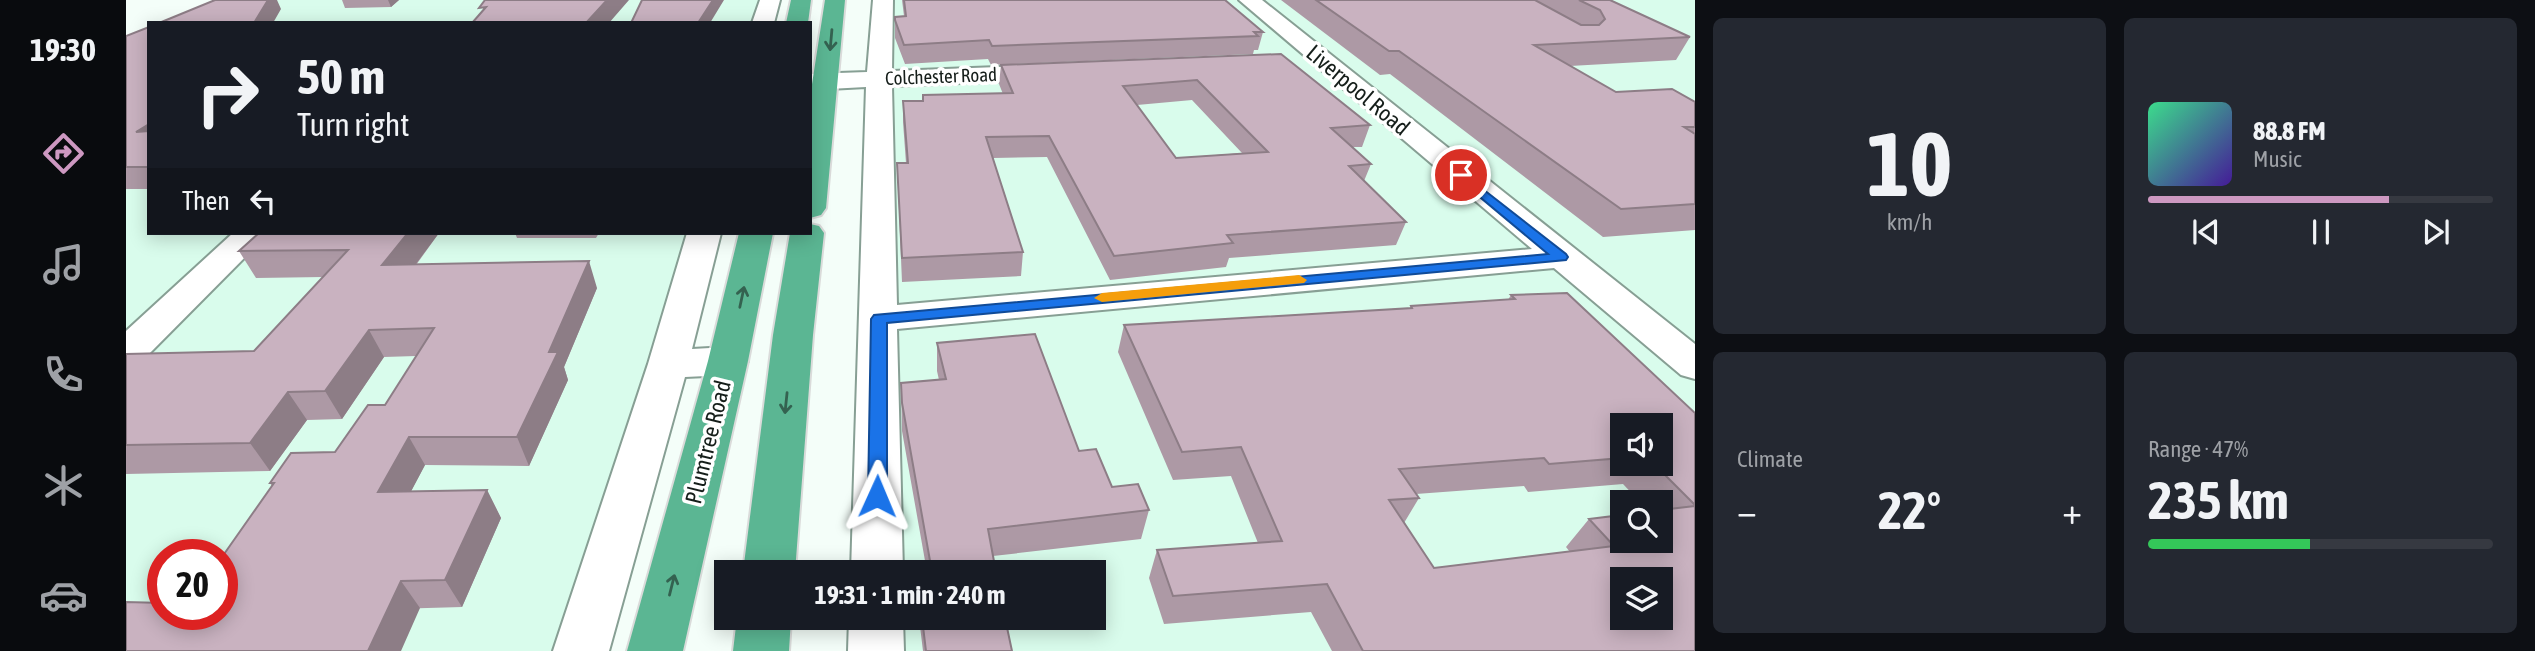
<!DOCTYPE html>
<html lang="en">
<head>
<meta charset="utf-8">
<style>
	body { margin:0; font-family:"Asap Condensed",sans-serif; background:#242831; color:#f1f3f6; height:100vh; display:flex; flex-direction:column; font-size:26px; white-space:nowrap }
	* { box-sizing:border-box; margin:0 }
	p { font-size:23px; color:#9ea1a6 }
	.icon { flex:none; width:38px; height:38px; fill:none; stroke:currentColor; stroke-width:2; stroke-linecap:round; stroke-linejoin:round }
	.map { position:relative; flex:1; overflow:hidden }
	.drawer { display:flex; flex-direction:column; gap:18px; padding:18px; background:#0d0f14; width:840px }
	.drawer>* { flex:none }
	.hud { position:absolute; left:21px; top:21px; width:665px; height:214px; border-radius:0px; box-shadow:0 4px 18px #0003; background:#171b24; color:#f1f3f6; overflow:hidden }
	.controls { position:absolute; left:1484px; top:413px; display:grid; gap:14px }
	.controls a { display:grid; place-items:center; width:63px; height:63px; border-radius:0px; background:#171b24; box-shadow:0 4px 18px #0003; font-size:35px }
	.speed { position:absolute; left:21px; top:539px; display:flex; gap:14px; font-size:35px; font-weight:700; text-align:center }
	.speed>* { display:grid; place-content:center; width:91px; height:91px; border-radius:50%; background:#171b24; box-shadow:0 4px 18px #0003; line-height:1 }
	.speed .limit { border:10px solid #d22; background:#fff; color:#111 }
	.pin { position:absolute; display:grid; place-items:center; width:60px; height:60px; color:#fff; margin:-30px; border:4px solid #fff; border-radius:50%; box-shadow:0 2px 7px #0007 }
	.me { position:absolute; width:77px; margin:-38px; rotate:1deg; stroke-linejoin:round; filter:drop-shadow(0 0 5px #0008) }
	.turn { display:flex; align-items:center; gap:24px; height:147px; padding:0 35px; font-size:32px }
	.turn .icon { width:91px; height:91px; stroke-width:2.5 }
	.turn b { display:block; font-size:49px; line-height:60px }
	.then { display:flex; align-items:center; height:66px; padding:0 35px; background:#0003; gap:14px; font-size:26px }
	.big { font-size:52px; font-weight:700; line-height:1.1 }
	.drawer .card { flex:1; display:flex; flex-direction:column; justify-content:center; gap:10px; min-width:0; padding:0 24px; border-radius:10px; background:#242831 }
	.drawer .dial { align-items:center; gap:0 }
	.dial b { font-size:91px; line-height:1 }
	.song { display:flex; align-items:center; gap:21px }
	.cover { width:84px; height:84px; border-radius:10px; background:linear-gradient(135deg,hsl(150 70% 55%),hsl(260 70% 35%)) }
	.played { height:7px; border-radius:4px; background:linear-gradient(90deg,#cd98c1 70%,#363941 70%) }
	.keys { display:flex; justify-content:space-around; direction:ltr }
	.heat { display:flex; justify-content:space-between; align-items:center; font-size:38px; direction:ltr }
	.charge { height:10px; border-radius:5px; background:linear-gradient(90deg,#34c759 47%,#363941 0) }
	.drawer .tiles { flex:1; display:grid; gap:18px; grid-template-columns:repeat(2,1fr) }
	.trip { position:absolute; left:588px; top:560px; width:392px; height:70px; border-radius:0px; background:#171b24; box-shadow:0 4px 18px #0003; font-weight:700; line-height:70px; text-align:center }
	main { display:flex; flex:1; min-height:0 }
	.tab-bar { display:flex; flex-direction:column; width:126px; justify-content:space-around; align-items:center; background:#090b0e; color:#9ea1a6 }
	.tab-bar .icon { width:49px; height:49px }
	.tab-bar .current { color:#cd98c1 }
	.tab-bar b { font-size:32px; color:#f1f3f6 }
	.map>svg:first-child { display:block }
	.built { fill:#d9fcec; fill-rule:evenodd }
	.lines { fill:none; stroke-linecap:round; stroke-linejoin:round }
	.minor-casing { stroke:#879f94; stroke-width:4 }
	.highway-casing { stroke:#dadbda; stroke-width:4 }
	.minor { fill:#fff; fill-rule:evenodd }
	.highway { fill:#5bb693; fill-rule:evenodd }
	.wall { fill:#ad99a5; fill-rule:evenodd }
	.shaded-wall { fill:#8d7d86 }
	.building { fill:#c9b2c0; stroke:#8d7d86; stroke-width:2; fill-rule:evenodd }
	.oneway { stroke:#346250 }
	.route { fill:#1a73e8; stroke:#114b97; stroke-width:2 }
	.slow { fill:#f59e0b }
	.labels { text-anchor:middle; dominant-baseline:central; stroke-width:7; stroke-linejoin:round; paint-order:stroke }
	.far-street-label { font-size:19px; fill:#151e1a; stroke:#fff }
	.street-label { font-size:23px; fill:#151e1a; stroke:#fff }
</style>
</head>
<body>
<main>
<nav class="tab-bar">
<b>19:30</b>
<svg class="icon current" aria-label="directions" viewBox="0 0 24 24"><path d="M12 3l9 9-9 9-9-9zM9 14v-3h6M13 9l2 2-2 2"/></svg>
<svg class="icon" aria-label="music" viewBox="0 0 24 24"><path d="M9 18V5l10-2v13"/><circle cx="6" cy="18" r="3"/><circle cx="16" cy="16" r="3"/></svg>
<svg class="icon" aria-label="phone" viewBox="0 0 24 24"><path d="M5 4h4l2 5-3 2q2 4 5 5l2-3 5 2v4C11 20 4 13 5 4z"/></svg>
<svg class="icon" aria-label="climate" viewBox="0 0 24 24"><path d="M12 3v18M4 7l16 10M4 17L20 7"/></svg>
<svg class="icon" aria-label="car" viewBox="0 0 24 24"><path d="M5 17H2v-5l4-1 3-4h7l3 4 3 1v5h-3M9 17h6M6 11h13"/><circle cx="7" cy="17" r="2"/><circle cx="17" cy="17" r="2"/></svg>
</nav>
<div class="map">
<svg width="1569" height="651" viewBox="0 0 1569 651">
	<rect width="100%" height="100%" fill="#f4fef9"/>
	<!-- built -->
	<path class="built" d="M144 0H636L630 23H83Z
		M749 0H1569V651H733V618H968V572H735ZM1496 425H1535V464H1496ZM1496 502H1535V541H1496ZM1496 579H1535V618H1496Z
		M23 45V233H571L453 651H0V54ZM37 555H96V614H37Z"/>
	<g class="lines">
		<!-- minor casing -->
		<g class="minor-casing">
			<path id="minor" d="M634 0H654L648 23H626Z
				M747 0H767L766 71 927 65 936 67 939 72 936 77 927 79 766 86 771 305 1406 249 1113 0H1136L1569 344V379L1555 375 1428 268 771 329 777 572H725L740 87 684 90V74L741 72Z
				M107 233H143L14 363 0 367V331Z
				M561 233H595L566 349 602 347 616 351 622 361 616 371 602 375 559 377 483 651H427L522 364Z
				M723 618H777L778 651H722Z"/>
		</g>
		<!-- highway casing -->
		<g class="highway-casing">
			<path id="highway" d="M665 0H685L682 23H660Z
				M699 0H719L700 208 695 215 684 218V97Z
				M684 224 693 226 698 233 687 335 669 572H617L647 335 664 233H684Z
				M613 233H647L622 361 557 651H501L582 361Z
				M611 618H665L663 651H607Z"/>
		</g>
		<!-- minor -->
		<use href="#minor" class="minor"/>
		<!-- highway -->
		<use href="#highway" class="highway"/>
	</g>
	<!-- wall -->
	<path class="wall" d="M216 0H273L265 7 219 8Z
		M776 0H1099L1137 32 1132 50H1128L1127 54 865 65 862 59 779 64 769 38V17L778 16Z
		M1155 0H1484L1564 37 1550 60 1444 66 1490 92 1569 102V230L1477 237 1264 74 1254 75Z
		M23 27V189H0V36Z
		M1155 54 1244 125 1236 147H1226L1245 164 1238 181 1280 222 1270 245 1103 258 1100 267 984 280 921 157 867 158 897 252 895 276 776 282 771 163H780L777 122V101H797V95L877 94 873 84 875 65ZM1066 100 1116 153 1050 158 1011 105Z
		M133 233H313L290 265 471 288 438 367 442 380 403 466 299 465 285 491 361 490 375 518 336 607 96 614 146 486 144 483 209 452 259 405 290 356 258 357 216 419 181 420 144 471 0 474V354L128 351 197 277 130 278 113 251Z
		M389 233H473L470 238H391Z
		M1385 295 1569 413V651H1206L1185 612 1038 624 1023 578 1031 550 1132 543 1105 476 1047 480 992 352 998 325 1284 308 1285 306 1382 300ZM1496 425 1535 464H1496ZM1497 484 1514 502H1535V541L1463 519 1440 547 1444 552 1308 568 1278 523 1293 498 1290 494 1398 486 1402 492Z
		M811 343 953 451 986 487 1023 510 1015 539 867 556 870 572H801L776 431 775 383 813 380 811 371Z
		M793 618H879L886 651H797Z"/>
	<!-- shaded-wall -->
	<path class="shaded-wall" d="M142 0H151L155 9 147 23H128Z
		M262 0H273L265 7Z
		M481 0H503L483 23H460Z
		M587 0H598L584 23H572Z
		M23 124V151L10 132Z
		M282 233H313L269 292 256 265Z
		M463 261 471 288 438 367 442 380 403 466 391 437 423 352Z
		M243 330 258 357 216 419 199 391Z
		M162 392 181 420 144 471 124 443Z
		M283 437 299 465 270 520 252 492Z
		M361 490 375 518 336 607 319 580Z
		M275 581 294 608 275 651H242Z"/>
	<!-- building -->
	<path class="building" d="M89 0H142L128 23H33Z
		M359 0H481L460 23H346L360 7 353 8Z
		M516 0H587L572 23H505Z
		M778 0H1099L1137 32H1128L1132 36 866 46 863 40 778 45 769 20V17L780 16Z
		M1190 0H1409L1455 25H1473L1479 19 1474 10 1453 0H1484L1564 37 1408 45 1490 92 1546 89 1569 102V127H1558L1569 134V204L1495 209 1273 51H1263Z
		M23 27V124L10 132 23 131V167H0V36Z
		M1155 54 1244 125 1205 128 1245 164 1223 166 1280 222 1101 235 1107 243 988 256 923 136 860 137 897 252 776 258 771 163H782L777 101H797V95L887 93 875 65ZM1071 80 1142 152 1050 158 997 86Z
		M133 233H282L256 265 463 261 423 352H432L391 437H283L252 492 361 490 319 580 275 581 242 651H0V602L37 603V614H96V557L148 483H144L165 453 209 452 242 405H259L308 328 243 330 199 391 162 392 124 443 0 445V354L128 351 222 250 113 251Z
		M1441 293 1569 413V505L1528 464H1535V425H1496V458L1423 464 1418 458 1273 469 1293 498 1263 500 1308 568 1488 546 1463 519 1496 515V541H1535V510L1569 506V651H1237L1201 584 1047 596 1031 550 1156 541 1115 447 1056 452 998 325 1286 308 1285 306 1389 299 1385 295ZM1496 579H1535V618H1496Z
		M909 334 953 451 970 449 986 487 1012 484 1023 510 862 529 870 572H806L776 403 775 383 820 379 811 343Z
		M796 618H879L886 651H800Z"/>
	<!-- one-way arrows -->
	<defs><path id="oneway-shaft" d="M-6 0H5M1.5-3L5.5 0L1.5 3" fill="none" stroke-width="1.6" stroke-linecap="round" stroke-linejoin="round" transform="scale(1.75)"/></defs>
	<g class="oneway">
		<use href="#oneway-shaft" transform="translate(705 40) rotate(95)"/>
		<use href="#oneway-shaft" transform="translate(616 297) rotate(-78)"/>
		<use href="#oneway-shaft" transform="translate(660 403) rotate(96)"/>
		<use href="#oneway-shaft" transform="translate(546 585) rotate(-76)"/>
	</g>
	<!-- route -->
	<path class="route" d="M1335 172 1440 254 1442 257 1440 260 761 323V496L758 502 751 504 744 502 742 496 745 319 748 315 1422 254 1331 178 1329 175Z"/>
	<!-- slow -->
	<path class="slow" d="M1173 275 1181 280 1178 283 976 302 968 298 976 293Z"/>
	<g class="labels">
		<!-- far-street labels -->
		<g class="far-street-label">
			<text transform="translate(815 76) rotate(-2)">Colchester Road</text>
		</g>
		<!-- street labels -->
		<g class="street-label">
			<text transform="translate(1232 90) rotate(40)">Liverpool Road</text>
			<text transform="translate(582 442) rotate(-76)">Plumtree Road</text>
		</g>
	</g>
</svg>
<div class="controls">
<a><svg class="icon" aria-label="sound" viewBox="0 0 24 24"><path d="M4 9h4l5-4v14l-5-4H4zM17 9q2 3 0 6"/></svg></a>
<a><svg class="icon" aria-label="search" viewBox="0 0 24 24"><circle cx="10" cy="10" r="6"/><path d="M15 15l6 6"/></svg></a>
<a><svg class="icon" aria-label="layers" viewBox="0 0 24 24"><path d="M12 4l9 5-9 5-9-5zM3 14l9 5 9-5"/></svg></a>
</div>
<div class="speed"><div class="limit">20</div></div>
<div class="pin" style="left:1335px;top:175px;background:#d93025"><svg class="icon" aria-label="arrive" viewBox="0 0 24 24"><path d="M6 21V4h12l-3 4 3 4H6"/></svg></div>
<svg class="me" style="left:751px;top:496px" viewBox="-20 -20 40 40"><path d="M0-17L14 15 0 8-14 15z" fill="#1a73e8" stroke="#fff" stroke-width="4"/></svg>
<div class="trip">19:31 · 1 min · 240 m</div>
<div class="hud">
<div class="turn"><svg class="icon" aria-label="right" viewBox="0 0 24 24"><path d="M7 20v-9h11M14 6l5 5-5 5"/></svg><div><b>50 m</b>Turn right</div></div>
<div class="then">Then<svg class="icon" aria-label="left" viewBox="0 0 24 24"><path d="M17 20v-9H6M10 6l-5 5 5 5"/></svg></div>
</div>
</div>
<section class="drawer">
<div class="tiles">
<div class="card dial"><b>10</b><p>km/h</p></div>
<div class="card">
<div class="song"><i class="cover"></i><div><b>88.8 FM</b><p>Music</p></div></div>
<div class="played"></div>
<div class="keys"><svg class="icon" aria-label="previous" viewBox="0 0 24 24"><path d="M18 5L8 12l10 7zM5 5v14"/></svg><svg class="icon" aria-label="pause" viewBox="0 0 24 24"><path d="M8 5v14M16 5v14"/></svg><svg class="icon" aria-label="next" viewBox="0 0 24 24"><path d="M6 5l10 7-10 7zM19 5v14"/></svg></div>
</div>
<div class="card"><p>Climate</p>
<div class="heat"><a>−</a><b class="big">22°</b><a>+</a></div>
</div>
<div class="card"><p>Range · 47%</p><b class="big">235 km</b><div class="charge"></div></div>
</div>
</section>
</main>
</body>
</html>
